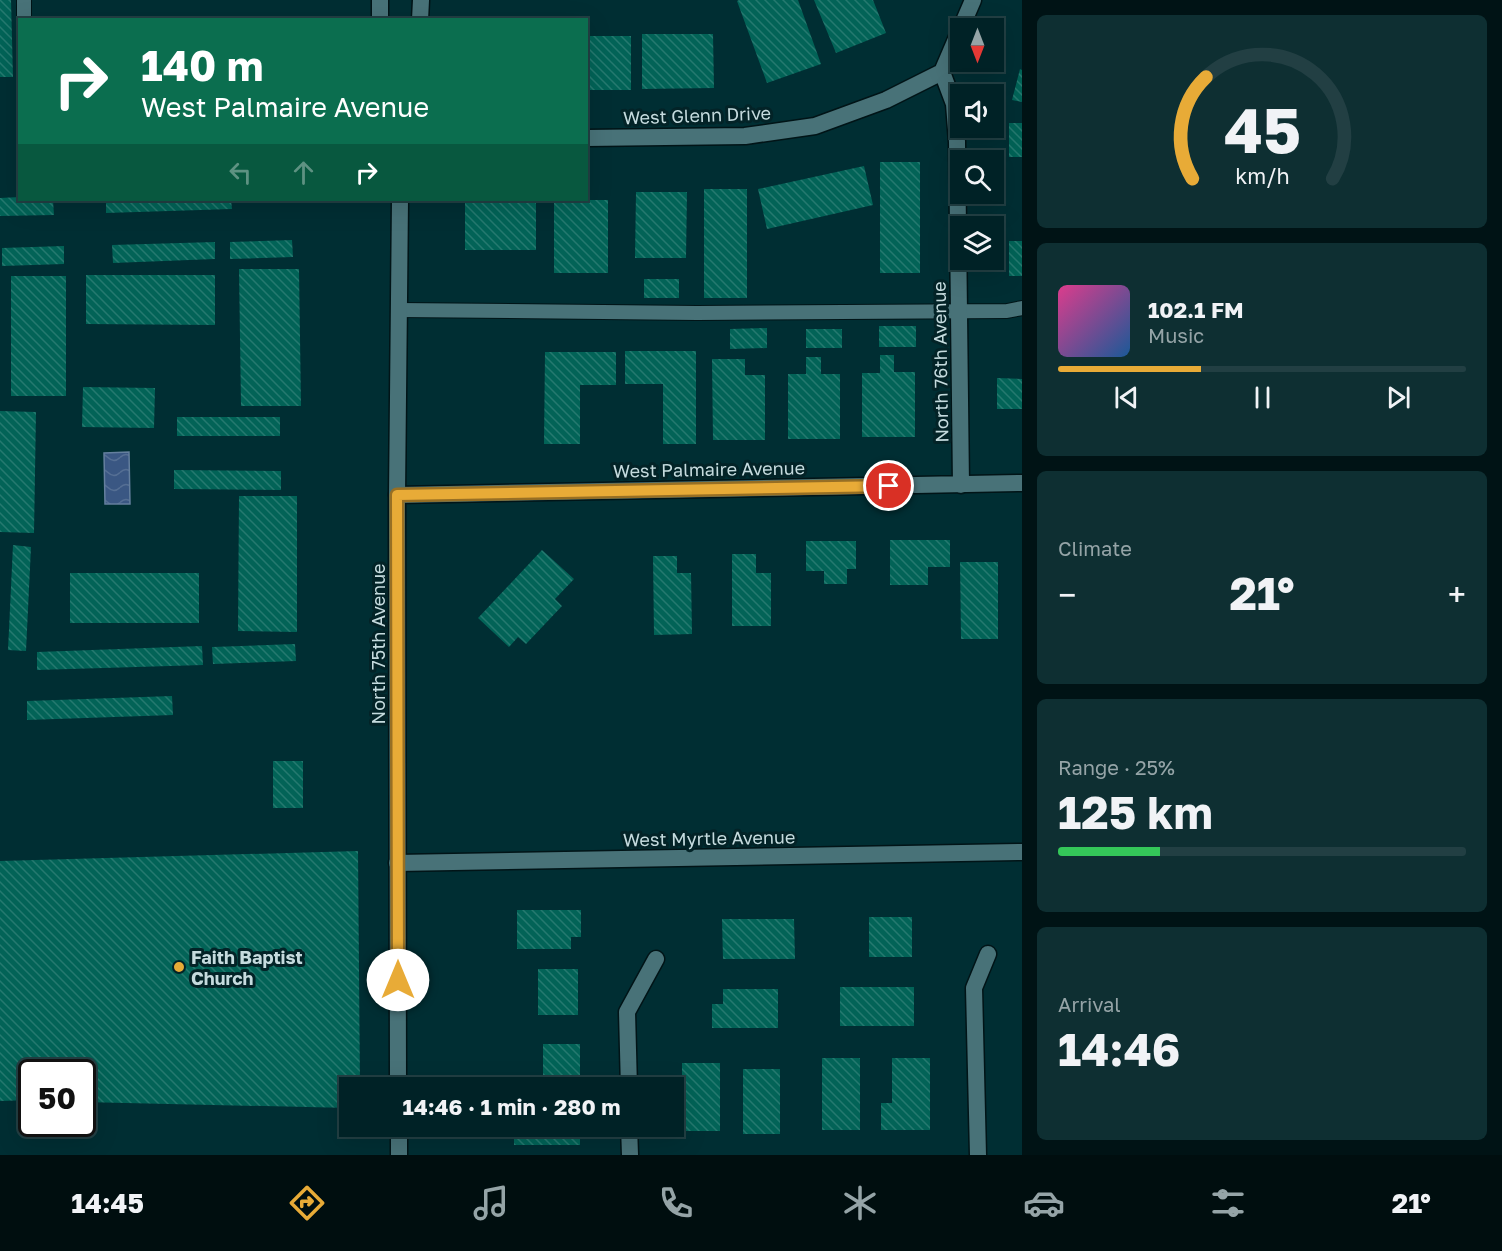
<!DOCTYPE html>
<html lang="en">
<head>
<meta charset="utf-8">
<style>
	body { margin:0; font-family:"Golos Text",sans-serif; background:#0e2f32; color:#f1f3f6; height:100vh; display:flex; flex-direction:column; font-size:22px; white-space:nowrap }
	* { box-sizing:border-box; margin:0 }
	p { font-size:20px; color:#95a4a7 }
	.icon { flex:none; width:33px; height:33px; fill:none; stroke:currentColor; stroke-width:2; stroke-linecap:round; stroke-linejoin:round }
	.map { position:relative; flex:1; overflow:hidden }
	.sheet { display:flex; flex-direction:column; gap:15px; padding:15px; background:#001315; width:480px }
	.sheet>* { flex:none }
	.guide { position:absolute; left:18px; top:18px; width:570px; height:183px; border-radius:0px; box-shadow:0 6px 24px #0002,0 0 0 2px #223f43; background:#0b6e4f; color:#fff; overflow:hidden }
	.needle { width:39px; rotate:180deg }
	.buttons { position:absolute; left:950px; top:18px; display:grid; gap:12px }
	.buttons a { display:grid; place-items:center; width:54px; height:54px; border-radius:0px; background:#002226; box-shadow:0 6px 24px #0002,0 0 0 2px #223f43; font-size:30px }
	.speed { position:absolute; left:18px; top:1059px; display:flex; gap:12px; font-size:30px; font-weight:700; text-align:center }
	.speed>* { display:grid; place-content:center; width:78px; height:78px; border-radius:50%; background:#002226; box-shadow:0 6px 24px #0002,0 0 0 2px #223f43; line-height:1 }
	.speed .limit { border:3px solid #111; border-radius:9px; background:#fff; color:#111 }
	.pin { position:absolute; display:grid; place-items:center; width:51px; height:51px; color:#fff; margin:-26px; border:3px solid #fff; border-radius:50%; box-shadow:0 2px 6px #0007 }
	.me { position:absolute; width:66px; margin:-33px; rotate:0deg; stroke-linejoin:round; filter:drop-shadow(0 0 4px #0008) }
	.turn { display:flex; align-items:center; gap:21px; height:126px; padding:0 24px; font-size:27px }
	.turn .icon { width:78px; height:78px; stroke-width:2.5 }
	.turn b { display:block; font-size:42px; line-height:51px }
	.lanes { display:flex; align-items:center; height:57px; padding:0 24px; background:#0003; justify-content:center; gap:30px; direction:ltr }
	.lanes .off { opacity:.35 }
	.big { font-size:45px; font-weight:700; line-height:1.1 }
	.sheet .widget { flex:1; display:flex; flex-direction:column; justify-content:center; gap:9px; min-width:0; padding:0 21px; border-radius:9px; background:#0e2f32 }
	.sheet .dial { align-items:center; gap:0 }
	.dial svg { height:156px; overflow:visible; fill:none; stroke:#223f43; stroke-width:7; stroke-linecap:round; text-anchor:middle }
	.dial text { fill:#f1f3f6; stroke:none }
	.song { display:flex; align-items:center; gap:18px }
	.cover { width:72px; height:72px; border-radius:9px; background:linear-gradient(135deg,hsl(330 70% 55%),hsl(210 70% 35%)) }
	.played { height:6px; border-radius:3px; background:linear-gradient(90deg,#e8ab37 35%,#223f43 35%) }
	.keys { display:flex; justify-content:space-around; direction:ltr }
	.heat { display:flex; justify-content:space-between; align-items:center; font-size:33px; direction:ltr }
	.charge { height:9px; border-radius:4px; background:linear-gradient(90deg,#34c759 25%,#223f43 0) }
	.trip { position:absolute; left:339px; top:1077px; width:345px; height:60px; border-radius:0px; background:#002226; box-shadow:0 6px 24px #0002,0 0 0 2px #223f43; font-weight:700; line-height:60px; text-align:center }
	.tabs { display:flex; height:96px; justify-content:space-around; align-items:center; background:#000e0f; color:#95a4a7 }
	.tabs .icon { width:42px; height:42px }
	.tabs .selected { color:#e8ab37 }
	.tabs b { font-size:27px; color:#f1f3f6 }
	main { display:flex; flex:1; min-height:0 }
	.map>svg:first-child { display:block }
	.water { fill:url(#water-waves); stroke:#647f9e; stroke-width:1.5 }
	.building { fill:url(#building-back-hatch) }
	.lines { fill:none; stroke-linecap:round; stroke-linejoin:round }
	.service-casing { stroke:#011417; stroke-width:16 }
	.minor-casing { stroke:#011417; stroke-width:19 }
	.secondary-casing { stroke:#011417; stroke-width:19 }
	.service { stroke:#487278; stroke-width:14 }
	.minor { stroke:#487278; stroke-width:16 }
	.secondary { stroke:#487278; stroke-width:16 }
	.route-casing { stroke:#976f24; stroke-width:15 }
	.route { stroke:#e8ab37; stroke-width:10 }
	.poi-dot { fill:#e8ab37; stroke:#032327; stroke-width:2 }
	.labels { text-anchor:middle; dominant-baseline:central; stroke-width:6; stroke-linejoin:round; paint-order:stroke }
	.street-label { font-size:18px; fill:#c5dbde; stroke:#032327 }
	.poi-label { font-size:18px; font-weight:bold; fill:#c5dbde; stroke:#032327; text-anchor:start }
</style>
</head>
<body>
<main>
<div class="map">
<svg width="1022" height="1155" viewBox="0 0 1022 1155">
	<defs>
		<pattern id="water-waves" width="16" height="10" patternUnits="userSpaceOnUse" patternTransform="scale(1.5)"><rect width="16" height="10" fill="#3a5783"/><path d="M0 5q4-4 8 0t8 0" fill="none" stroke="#556f94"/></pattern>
		<pattern id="building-back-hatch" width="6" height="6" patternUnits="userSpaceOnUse" patternTransform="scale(1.5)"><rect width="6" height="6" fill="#026357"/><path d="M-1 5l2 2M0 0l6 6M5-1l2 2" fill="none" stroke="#25796f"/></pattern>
	</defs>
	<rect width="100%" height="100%" fill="#002e33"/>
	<!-- water -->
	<path class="water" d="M129 452 130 504H105L104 453Z"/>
	<!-- building -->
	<path class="building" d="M0 0H11L13 77H0Z
		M739 0H798L821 64 767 83 737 1Z
		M814 0H873L886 33 836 53Z
		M642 34H713L714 88 642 89Z
		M586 36H631V90H586Z
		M1020 69 1022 70V102L1012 100Z
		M1009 123H1022V157H1009Z
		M880 162H920V273H880Z
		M864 166 873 205 767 229 758 189Z
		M704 189H747V298H704Z
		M636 192H687L686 258H635Z
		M20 197V200H53L54 215 0 216V198Z
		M106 200H231L232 209 106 213Z
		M465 200H536V250H465Z
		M554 200H608V273H554Z
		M292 240 293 257 230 259V242Z
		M1009 241H1022V276H1009Z
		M215 242V259L113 263 112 245Z
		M64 246V264L2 266V248Z
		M239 269H299L301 406H241Z
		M86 275H215V325L86 324Z
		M11 276H66V396H11Z
		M644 279H679V298H644Z
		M879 326H916V347H879Z
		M767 328V348L730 349V329Z
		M806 329H842V348H806Z
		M625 351H696V444H663V384H625Z
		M545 352H616V385H580V444H544Z
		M880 355H894V372H915V437H862V373H880Z
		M806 357H821V374H840V439H788V374H806Z
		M712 359H745V375H765V440H713Z
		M997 378 1022 379V409H997Z
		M83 387 155 388 154 428 82 427Z
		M0 411 36 412 34 533 0 532Z
		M177 417H280V436H177Z
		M174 470 281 471V490L174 489Z
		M239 496H297V632L238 631Z
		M890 540H950V567H928V585H890Z
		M806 541H856V569H847V584H824V571H806Z
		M13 545 31 547 26 651 8 650Z
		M542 550 574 579 555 599 562 606 526 644 518 637 509 647 478 618Z
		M732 554H756V573H771V626H732Z
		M653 556H677V573H691L692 634 654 635Z
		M960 562H998V639H961Z
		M70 573H199V623H70Z
		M295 644 296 661 213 664 212 647Z
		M202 646 203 665 37 670V652Z
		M172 696 173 715 27 720V701Z
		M273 761H303V808H273Z
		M358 851 360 1088H350V1108L82 1102V1072H32V1100L0 1101V861Z
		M517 910H581V937H571V949H517Z
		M869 917H912V957H869Z
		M722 919H794L795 959H723Z
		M538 969H578V1015H538Z
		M840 987H914V1026H840Z
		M723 989H778V1028H712V1004H723Z
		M543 1044H580V1083H543Z
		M822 1058H860V1130H822Z
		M892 1058H930V1130H881V1103H892Z
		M682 1063H720V1131H682Z
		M743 1069H780V1134H743Z
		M514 1126H580V1145H514Z"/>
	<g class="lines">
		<!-- service casing -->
		<g class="service-casing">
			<path id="service" d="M24 0V20
				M398 310 697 313 1007 311 1022 308"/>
		</g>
		<!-- minor casing -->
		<g class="minor-casing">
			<path id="minor" d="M961 28 973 0
				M960 30 942 72 954 104 957 142 961 485
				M586 138 745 136 815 126 886 100 942 72
				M397 495 1022 483
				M397 863 1022 852
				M629 1088 627 1012 656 959
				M629 1126 630 1155
				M978 1155 974 988 988 954"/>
		</g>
		<!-- secondary casing -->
		<g class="secondary-casing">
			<path id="secondary" d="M380 20V0
				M420 20 421 0
				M398 1088 397 495 400 200
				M399 1126V1155"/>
		</g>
		<!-- service -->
		<use href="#service" class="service"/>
		<!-- minor -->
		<use href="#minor" class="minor"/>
		<!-- secondary -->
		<use href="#secondary" class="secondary"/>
	</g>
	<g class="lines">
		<!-- route casing -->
		<g class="route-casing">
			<path id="route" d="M398 980 397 495 889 486"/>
		</g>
		<!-- route -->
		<use href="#route" class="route"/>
	</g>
	<!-- markers -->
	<circle class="poi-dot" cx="179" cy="967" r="6"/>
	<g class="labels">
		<!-- street labels -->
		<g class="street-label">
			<text transform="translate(697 115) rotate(-2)">West Glenn Drive</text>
			<text transform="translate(940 362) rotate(-91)">North 76th Avenue</text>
			<text transform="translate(709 469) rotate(-1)">West Palmaire Avenue</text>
			<text transform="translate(378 644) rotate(-90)">North 75th Avenue</text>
			<text transform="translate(709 838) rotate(-1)">West Myrtle Avenue</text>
		</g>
		<!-- poi labels -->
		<g class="poi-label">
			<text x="191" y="957">Faith Baptist<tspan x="191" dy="21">Church</tspan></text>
		</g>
	</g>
</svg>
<div class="buttons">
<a><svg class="needle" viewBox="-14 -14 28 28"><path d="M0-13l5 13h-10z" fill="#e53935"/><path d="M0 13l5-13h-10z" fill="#95a4a7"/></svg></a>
<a><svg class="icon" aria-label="sound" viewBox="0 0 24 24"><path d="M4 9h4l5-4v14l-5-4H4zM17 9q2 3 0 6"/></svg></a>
<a><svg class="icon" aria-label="search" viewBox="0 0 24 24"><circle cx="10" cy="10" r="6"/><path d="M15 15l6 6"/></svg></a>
<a><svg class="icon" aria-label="layers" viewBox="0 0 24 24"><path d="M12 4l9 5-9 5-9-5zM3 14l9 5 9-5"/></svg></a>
</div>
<div class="speed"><div class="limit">50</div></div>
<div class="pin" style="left:889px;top:486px;background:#d93025"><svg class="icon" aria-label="arrive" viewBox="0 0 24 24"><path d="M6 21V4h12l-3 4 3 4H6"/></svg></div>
<svg class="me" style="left:398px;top:980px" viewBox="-20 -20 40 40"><circle r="19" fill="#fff"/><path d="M0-13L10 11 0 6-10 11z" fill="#e8ab37"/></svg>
<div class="trip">14:46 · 1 min · 280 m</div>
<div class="guide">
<div class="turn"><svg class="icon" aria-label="right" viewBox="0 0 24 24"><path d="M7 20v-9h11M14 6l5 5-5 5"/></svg><div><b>140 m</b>West Palmaire Avenue</div></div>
<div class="lanes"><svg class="icon off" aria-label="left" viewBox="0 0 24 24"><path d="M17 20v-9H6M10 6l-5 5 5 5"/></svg><svg class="icon off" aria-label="ahead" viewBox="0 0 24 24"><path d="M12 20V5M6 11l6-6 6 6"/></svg><svg class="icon" aria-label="right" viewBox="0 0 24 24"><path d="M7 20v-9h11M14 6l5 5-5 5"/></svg></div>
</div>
</div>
<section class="sheet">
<div class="widget dial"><svg viewBox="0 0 100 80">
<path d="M14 69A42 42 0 1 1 86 69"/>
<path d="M14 69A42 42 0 0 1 21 17" stroke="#e8ab37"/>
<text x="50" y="56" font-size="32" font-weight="700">45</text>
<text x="50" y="72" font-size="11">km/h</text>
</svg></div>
<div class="widget">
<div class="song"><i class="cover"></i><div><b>102.1 FM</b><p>Music</p></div></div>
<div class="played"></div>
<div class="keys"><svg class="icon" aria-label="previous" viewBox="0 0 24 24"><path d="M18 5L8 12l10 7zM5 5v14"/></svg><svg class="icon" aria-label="pause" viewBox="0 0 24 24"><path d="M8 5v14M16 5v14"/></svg><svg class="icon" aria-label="next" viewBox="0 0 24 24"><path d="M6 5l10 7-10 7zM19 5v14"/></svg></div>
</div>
<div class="widget"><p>Climate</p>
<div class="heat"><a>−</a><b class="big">21°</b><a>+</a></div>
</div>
<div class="widget"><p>Range · 25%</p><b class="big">125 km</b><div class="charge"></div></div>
<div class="widget"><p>Arrival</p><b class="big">14:46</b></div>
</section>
</main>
<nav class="tabs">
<b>14:45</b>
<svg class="icon selected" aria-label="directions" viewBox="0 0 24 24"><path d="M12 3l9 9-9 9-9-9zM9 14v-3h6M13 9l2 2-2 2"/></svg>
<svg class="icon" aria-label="music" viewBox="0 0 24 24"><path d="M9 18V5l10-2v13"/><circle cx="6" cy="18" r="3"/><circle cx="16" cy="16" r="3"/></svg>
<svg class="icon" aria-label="phone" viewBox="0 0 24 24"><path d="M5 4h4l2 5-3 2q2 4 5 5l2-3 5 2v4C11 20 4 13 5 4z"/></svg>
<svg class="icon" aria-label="climate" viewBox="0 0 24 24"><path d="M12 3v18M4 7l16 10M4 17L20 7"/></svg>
<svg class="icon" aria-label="car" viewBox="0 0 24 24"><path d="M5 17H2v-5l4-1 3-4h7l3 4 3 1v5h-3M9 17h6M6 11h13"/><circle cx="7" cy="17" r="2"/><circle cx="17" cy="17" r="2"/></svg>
<svg class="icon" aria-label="filters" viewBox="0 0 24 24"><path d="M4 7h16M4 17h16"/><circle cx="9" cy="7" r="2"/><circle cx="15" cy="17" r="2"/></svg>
<b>21°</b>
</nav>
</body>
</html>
